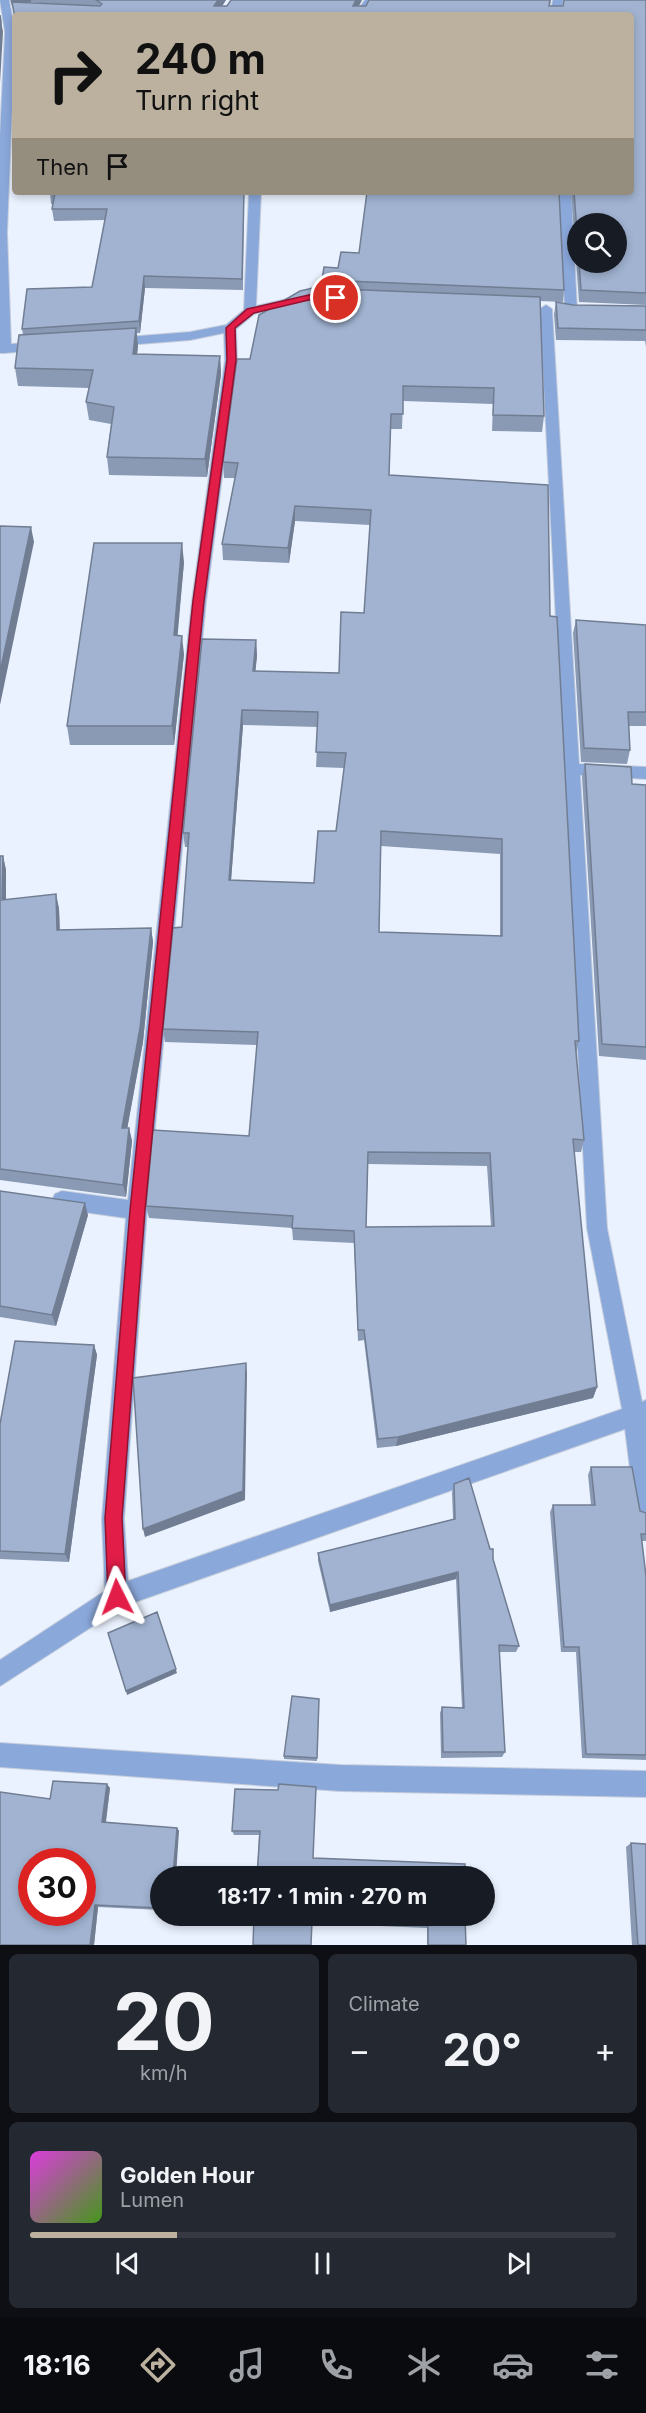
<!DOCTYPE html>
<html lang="en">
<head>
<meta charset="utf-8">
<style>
	body { margin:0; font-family:Inter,sans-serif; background:#242831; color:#f1f3f6; height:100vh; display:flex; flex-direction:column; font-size:22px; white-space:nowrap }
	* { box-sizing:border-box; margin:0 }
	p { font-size:20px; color:#9ea1a6 }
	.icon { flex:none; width:33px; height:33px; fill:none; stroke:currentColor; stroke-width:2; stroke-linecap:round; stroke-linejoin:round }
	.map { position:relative; height:1945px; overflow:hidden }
	.side { display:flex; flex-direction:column; gap:9px; padding:9px; background:#0d0f14; flex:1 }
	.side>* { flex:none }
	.top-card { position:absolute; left:12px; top:12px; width:622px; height:183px; border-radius:6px; box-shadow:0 3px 9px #0003; background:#bbb19e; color:#111; overflow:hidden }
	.controls { position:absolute; left:567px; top:213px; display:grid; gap:12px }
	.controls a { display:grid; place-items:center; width:60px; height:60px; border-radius:50%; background:#171b24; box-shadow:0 3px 9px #0003; font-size:30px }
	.speed { position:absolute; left:18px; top:1848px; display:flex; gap:12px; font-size:30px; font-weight:700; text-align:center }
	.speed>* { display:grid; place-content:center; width:78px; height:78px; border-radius:50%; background:#171b24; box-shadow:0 3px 9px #0003; line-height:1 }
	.speed .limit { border:9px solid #d22; background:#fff; color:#111 }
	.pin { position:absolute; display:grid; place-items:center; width:51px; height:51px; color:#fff; margin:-26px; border:3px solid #fff; border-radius:50%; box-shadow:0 2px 6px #0007 }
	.me { position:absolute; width:66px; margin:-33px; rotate:357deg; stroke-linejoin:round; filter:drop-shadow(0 0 4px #0008) }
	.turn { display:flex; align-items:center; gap:21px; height:126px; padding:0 24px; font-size:27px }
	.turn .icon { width:78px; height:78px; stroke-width:2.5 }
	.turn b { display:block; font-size:42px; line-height:51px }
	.then { display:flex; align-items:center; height:57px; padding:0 24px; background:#0003; gap:12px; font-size:22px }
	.big { font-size:45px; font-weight:700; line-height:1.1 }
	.side .widget { flex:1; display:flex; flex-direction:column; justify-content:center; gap:9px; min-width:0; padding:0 21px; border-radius:9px; background:#242831 }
	.side .dial { align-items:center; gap:0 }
	.dial b { font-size:78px; line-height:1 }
	.song { display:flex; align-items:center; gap:18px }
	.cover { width:72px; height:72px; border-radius:9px; background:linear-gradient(135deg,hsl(300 70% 55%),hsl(100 70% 35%)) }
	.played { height:6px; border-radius:3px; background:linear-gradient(90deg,#bbb19e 25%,#363941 25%) }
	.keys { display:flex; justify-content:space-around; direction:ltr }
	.heat { display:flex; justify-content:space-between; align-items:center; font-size:33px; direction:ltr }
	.side .tiles { flex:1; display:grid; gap:9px; grid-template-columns:1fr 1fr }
	.widget:last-child { grid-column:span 2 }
	.trip { position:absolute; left:150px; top:1866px; width:345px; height:60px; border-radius:30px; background:#171b24; box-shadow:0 3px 9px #0003; font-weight:700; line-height:60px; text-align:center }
	.tab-bar { display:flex; height:96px; justify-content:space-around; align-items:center; background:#090b0e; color:#9ea1a6 }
	.tab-bar .icon { width:42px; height:42px }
	.tab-bar .selected { color:#bbb19e }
	.tab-bar b { font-size:27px; color:#f1f3f6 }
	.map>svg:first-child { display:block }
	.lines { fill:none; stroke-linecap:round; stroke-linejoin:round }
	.street-casing { stroke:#c6cedb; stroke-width:2 }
	.street { fill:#8ba8db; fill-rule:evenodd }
	.wall { fill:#8a9ab4; fill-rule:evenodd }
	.shaded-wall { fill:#717d92 }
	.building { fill:#a1b3d1; stroke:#717d92; stroke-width:1.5; fill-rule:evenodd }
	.route { fill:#e11d48; stroke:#92132f; stroke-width:1.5 }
</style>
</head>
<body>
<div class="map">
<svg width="646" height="1945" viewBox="0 0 646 1945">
	<rect width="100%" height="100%" fill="#eaf2ff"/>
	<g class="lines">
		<!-- street casing -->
		<g class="street-casing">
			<path id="street" d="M0 0H9L15 32 7 233 11 344 42 342 48 346 42 350 5 353H0V136L5 32Z
				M365 0H375L364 15H354Z
				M553 0H563L560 15H550Z
				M249 192H261L256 306 300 296 306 300 254 314 236 329 237 360 206 601 147 1210 124 1519 128 1581 622 1409 587 1228 540 309 546 305 552 309 579 764 646 767V779L580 775 607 1228 642 1402 646 1400V1520L638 1517 635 1509 625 1429 124 1606 0 1686V1660L105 1591 102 1519 126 1218 62 1209 55 1206 52 1200 55 1194 62 1191 128 1200 192 601 225 360 224 333 190 340 114 346 108 342 114 338 190 332 226 325 244 310Z
				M559 192H571L577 310 571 314 565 310Z
				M0 1743 340 1765 646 1771V1797L340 1791 0 1767Z"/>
		</g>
		<!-- street -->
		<use href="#street" class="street"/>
	</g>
	<!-- wall -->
	<path class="wall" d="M10 0H226L222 6 362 0 359 6H366L369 0H551L550 6H563L646 0V305L579 302 571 192H632V15H15ZM31 2 51 4 20 3ZM578 224 616 262H578Z
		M50 192 244 196 243 290 145 288 140 333H137L138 346 137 354 220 356 221 374 207 477 109 475 107 457 111 424 89 420 86 402 89 388 18 386 15 368 23 335 22 329 92 287 105 220 54 221 52 209 53 204H51Z
		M359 253 564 290 563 302 540 301 544 416 542 432 492 431 493 404 403 401 402 429H390L389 475 550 616 579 1041 576 1054 584 1140 581 1152H574L597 1387 593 1398 396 1446 377 1448 364 1340 358 1341 354 1243 293 1240 292 1228 149 1218 146 1206 249 1136 257 1045 165 1042 163 1029 182 927 188 847H185L183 833 256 640 257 656 255 671 339 673 364 613 370 525 295 521 289 563 223 560 222 544 235 478H224L223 462 250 359 322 288V280ZM243 725 318 727 316 767 344 768 336 831 314 883 231 880ZM381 846 500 854V936L379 932ZM368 1164 487 1166 491 1226 366 1227Z
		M556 302 573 305 646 306V347L645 341 556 340 554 314Z
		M184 562 177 635 184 654 174 745H70L67 726Z
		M576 620 646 625V726H629L630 750 627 764 581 762 573 633Z
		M585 764 632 784 646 785V1060L599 1056 582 777Z
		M0 856H3L6 870V900L56 894 59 909 60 930 151 928 153 942 143 1042 127 1128H129L132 1141 126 1197 0 1180Z
		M0 1191 88 1215 56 1326 0 1317Z
		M94 1345 97 1355 69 1562 0 1559V1424Z
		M591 1467 640 1511 646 1513V1541H642L646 1576V1760L582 1758 576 1652H561L550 1512 553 1505H591L588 1475Z
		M454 1484 493 1559 519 1646 516 1652H499L505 1752 502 1757 441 1758 440 1713 442 1707 462 1708 456 1579 330 1612 318 1561V1553L453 1519 452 1493Z
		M319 1699 317 1761 284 1759V1756Z
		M316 1787 257 1876 259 1835H234L232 1831 278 1790Z
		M110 1788 106 1823 177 1828 179 1831 160 1876V1910L98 1907 94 1945 50 1799Z
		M631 1843 646 1945H632L626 1847Z
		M254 1916H465L466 1945H427V1928L312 1923Z"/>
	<!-- shaded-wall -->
	<path class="shaded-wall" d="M11 0H31V2L12 4Z
		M218 0H226L216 15 214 6Z
		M356 0H362L353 15V6Z
		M1 21 3 32 0 83V42Z
		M144 276 145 288 140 333 139 321Z
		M136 328 138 346 135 373 133 354Z
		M220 356 221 374 207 477 205 459Z
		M295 506V521L289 563 288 548Z
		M31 527 34 542 0 705V672Z
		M182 543 184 562 176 654 174 635Z
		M182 636 184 654 174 745 172 726Z
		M256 640 257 656 254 686 253 671Z
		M242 710 243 725 230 894 229 880Z
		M3 856 6 870V915L2 900Z
		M56 894 59 909 60 944 57 930Z
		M151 928 153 942 143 1042 125 1141 122 1128Z
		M129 1128 132 1141 126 1197 123 1185Z
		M85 1203 88 1215 56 1326 52 1315Z
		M94 1345 97 1355 69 1562 65 1554Z
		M246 1363 247 1373 245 1500 145 1537 143 1529Z
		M597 1387 593 1398 396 1446 398 1437Z
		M458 1572 456 1579 330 1612V1605Z
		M158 1616 177 1673 127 1695 126 1691Z
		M107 1784 110 1788 105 1826 102 1822Z
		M177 1828 179 1831 176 1876H173Z
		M95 1905 98 1907 94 1945H90Z"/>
	<!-- building -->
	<path class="building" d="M96 0H218L214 6H227L231 0H356L353 6H366L369 0H550L549 6H563L564 0H646V293L581 290 579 262H616V224H578V245L574 192H632V59L633 26 632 25V15H15V18L12 2 100 6 102 4Z
		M0 15 1 21 0 42Z
		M15 36V74H13Z
		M50 192H244L242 279 144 276 139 321 22 329 27 289 92 287 107 209H52L55 193Z
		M367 192H559L564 290 322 280 324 267 338 268 341 252 359 253Z
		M313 288 540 297 544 416 493 415 494 388 403 386V414H391L389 475 548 485 550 616 557 617 579 1041H575L584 1140 573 1139 597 1387 398 1437 378 1439 364 1330H358L354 1231 292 1228 293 1216 146 1206 153 1130 249 1136 258 1032 163 1029 173 928 182 927 189 833H183L202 639 256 640 253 671 339 673 341 612 364 613 371 510 295 506 288 548 222 544 238 463 223 462 237 359H250L259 315 300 291ZM242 710 318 712 316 752 346 753 336 831H318L314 883 229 880ZM381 831 502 839V936L379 932ZM368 1152 490 1153 494 1226 366 1227Z
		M556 302 573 305 646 306V330L558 328Z
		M136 328 133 354 220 356 205 459 107 457 114 407 86 402 93 370 15 368 19 335Z
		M0 526 31 527 0 672Z
		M94 543H182L174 635 182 636 172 726H67Z
		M576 620 646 625V712H628L630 750 584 748Z
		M585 764 631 767 632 784 646 785V1047L602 1044Z
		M0 856H3L2 900 56 894 57 930 151 928 140 1028 122 1128H129L123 1185 0 1169Z
		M0 1191 85 1203 52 1315 0 1306Z
		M15 1341 94 1345 65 1554 0 1551V1424Z
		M246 1363 243 1491 143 1529 133 1378Z
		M591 1467H632L640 1511 646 1513V1534H641L646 1576V1755L586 1754 579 1647H564L553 1505H595Z
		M469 1478 490 1549H493V1559L519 1646 499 1645 505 1752H443L442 1707 464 1708 458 1572 330 1605 318 1553 455 1519 454 1484Z
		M157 1612 176 1669 126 1691 108 1633Z
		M292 1696 319 1699 317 1758 284 1756Z
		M53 1781 107 1784 102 1822 177 1828 173 1876H160V1908L95 1905 90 1945H0V1792L50 1799ZM32 1862H82V1912H32Z
		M279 1784 316 1787 313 1858 465 1864V1876H257L260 1831H232L235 1789 278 1790Z
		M631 1843 646 1844V1945H638Z
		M254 1916H465L466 1945H428V1925L312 1921 311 1945H253Z"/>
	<!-- route -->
	<path class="route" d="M313 294 341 298 336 301 313 299 254 313 235 328 236 360 204 601 145 1210 122 1518 126 1597 124 1603 117 1606 111 1603 108 1597 105 1518 130 1210 193 601 227 360 226 328 247 309Z"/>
</svg>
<div class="controls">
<a><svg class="icon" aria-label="search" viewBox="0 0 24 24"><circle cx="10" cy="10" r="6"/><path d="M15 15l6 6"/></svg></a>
</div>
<div class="speed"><div class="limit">30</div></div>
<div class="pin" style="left:336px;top:298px;background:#d93025"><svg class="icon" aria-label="arrive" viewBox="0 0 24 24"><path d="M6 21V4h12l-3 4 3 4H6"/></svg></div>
<svg class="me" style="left:117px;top:1597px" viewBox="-20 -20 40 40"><path d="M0-17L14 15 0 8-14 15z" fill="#e11d48" stroke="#fff" stroke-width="4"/></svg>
<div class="trip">18:17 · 1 min · 270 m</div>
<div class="top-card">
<div class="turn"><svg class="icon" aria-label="right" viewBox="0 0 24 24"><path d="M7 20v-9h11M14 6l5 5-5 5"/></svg><div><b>240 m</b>Turn right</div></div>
<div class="then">Then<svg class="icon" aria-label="arrive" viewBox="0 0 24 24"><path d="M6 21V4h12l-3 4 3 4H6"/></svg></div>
</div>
</div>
<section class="side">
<div class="tiles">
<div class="widget dial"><b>20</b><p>km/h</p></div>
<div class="widget"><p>Climate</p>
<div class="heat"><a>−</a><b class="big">20°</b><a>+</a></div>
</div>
<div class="widget">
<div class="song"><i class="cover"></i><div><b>Golden Hour</b><p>Lumen</p></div></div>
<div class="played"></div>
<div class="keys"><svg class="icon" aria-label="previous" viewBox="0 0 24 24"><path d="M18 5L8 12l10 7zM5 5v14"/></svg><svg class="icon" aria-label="pause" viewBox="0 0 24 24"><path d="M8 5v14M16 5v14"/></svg><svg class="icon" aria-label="next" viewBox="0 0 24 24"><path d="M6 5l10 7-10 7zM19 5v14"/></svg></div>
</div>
</div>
</section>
<nav class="tab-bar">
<b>18:16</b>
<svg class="icon selected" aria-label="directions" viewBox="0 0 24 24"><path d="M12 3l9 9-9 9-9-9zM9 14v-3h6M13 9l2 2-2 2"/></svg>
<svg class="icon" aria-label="music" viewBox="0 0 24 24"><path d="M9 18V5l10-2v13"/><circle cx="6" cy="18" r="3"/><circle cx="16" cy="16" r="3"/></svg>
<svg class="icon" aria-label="phone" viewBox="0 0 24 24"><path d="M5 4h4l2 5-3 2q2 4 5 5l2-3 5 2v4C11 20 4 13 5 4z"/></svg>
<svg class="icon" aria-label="climate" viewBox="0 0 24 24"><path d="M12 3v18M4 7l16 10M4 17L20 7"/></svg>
<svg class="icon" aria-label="car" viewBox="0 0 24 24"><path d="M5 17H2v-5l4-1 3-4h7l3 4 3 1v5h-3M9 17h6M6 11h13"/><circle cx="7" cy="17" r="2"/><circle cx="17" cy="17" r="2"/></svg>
<svg class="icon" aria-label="filters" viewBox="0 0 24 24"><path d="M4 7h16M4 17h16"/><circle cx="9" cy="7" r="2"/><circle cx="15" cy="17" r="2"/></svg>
</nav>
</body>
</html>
